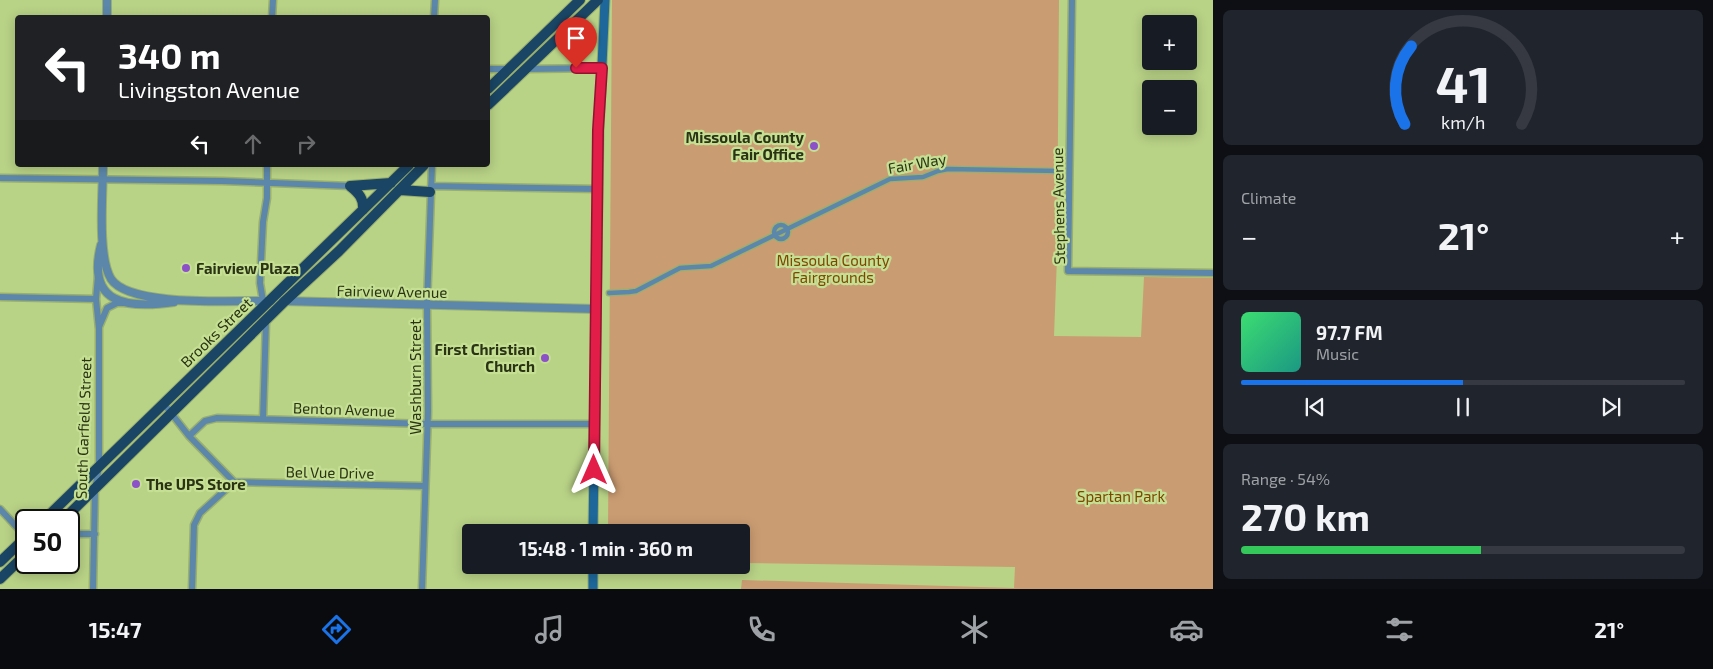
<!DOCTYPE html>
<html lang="en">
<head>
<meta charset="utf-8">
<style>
	body { margin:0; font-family:"Exo 2",sans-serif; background:#20242c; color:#f1f3f6; height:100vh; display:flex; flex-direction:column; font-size:19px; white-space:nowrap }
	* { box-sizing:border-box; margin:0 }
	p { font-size:16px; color:#9ea1a6 }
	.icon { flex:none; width:28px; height:28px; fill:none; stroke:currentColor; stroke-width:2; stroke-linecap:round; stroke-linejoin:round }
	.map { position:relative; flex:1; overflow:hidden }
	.sheet { display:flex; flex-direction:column; gap:10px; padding:10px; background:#0d0f14; width:500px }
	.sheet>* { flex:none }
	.top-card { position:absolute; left:15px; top:15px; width:475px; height:152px; border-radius:5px; box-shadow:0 2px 12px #0003; background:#202124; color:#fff; overflow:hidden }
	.buttons { position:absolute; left:1142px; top:15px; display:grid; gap:10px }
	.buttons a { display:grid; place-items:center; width:55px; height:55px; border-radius:5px; background:#171b24; box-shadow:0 2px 12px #0003; font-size:25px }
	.speed { position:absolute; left:15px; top:509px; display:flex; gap:10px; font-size:25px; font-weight:700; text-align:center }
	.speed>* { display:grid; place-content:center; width:65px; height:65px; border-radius:50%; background:#171b24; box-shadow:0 2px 12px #0003; line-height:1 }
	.speed .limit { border:2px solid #111; border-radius:8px; background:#fff; color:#111 }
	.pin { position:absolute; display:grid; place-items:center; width:42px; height:42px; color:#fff; margin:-51px -21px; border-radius:50% 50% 50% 0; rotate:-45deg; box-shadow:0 0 5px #0007 }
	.pin .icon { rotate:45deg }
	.me { position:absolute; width:55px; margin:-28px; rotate:0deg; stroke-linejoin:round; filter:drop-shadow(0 0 4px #0008) }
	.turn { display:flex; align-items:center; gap:18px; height:105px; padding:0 20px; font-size:22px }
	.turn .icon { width:65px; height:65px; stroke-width:2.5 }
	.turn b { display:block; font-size:35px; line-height:42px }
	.lanes { display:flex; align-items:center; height:48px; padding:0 20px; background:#0003; justify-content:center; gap:25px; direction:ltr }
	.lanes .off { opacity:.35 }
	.big { font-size:38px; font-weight:700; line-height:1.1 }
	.sheet .card { flex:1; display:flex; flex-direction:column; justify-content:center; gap:8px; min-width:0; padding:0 18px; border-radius:8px; background:#20242c }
	.sheet .dial { align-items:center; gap:0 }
	.dial svg { height:130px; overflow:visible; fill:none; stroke:#363941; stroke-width:7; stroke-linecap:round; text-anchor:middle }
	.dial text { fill:#f1f3f6; stroke:none }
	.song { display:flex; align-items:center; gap:15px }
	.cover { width:60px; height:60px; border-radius:8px; background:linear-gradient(135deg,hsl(140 70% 55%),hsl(170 70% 35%)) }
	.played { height:5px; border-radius:2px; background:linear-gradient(90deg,#1a73e8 50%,#363941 50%) }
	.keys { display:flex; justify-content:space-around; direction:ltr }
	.heat { display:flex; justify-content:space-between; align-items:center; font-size:28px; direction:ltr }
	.charge { height:8px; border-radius:4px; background:linear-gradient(90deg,#34c759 54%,#363941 0) }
	.trip { position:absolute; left:462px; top:524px; width:288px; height:50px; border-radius:5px; background:#171b24; box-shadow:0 2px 12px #0003; font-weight:700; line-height:50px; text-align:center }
	.dock { display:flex; height:80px; justify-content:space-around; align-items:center; background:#090b0e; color:#9ea1a6 }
	.dock .icon { width:35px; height:35px }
	.dock .selected { color:#1a73e8 }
	.dock b { font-size:22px; color:#f1f3f6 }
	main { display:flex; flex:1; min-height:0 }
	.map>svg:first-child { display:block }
	.green { fill:#ca9c72 }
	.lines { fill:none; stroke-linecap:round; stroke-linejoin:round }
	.pedestrian-casing { stroke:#99af6d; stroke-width:7 }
	.minor-casing { stroke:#99af6d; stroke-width:9 }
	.tertiary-casing { stroke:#99af6d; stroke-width:10 }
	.secondary-casing { stroke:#99af6d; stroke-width:11 }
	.trunk-casing { stroke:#99af6d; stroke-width:12 }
	.pedestrian { stroke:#5c87aa; stroke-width:4.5 }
	.minor { stroke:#5c87aa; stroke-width:6 }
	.tertiary { stroke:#5c87aa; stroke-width:8 }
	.secondary { stroke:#1d679a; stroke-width:9 }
	.trunk { stroke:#1a4564; stroke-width:10 }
	.route-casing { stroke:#92132f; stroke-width:12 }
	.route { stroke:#e11d48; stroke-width:9 }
	.poi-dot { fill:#8c51c8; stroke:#c5df93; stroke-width:2 }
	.labels { text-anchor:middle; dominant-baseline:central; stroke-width:4.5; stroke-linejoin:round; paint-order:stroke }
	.poi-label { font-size:15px; font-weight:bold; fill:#2a3415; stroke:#c5df93; text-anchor:end }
	.street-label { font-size:15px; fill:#2a3415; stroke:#c5df93 }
	.park-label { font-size:15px; fill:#7d4700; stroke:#c5df93 }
</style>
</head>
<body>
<main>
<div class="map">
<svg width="1213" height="589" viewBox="0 0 1213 589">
	<rect width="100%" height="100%" fill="#b8d286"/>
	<!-- green -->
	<path class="green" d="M612 0H1059L1057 257 1054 336 1141 337 1144 277 1213 278V589H741L742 580 1014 588 1015 567 741 563V532H608Z"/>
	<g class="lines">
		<!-- pedestrian casing -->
		<g class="pedestrian-casing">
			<path id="pedestrian" d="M774 232a7 7 0 1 1 14 0a7 7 0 1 1-14 0Z
				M609 293 629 292 636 291 680 268 711 266 890 179 923 177 938 171 948 169 1062 171"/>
		</g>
		<!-- minor casing -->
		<g class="minor-casing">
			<path id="minor" d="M1072 0 1068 271 1213 273
				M272 18 273 0
				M434 18 435 0
				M488 69H509
				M526 69 602 68
				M0 178 222 181 350 186
				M431 186 598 189
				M0 297 96 299
				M263 301 260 283 263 222 267 198V165
				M99 327 107 308 117 303H125
				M164 404 189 436 234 482
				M263 419 266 322
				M189 436 205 421 217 418 428 424H595
				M0 509 26 537
				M69 534H95
				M93 589 95 489 99 467V329L96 299 98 276
				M192 589 194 525 200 513 234 482 425 486
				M422 589 428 412 427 305 432 165"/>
		</g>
		<!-- tertiary casing -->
		<g class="tertiary-casing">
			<path id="tertiary" d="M107 18V0
				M103 165C103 193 97 256 111 279 130 308 238 300 271 301
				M101 245C86 304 127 309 174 302
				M283 301 596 309"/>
		</g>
		<!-- secondary casing -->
		<g class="secondary-casing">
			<path id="secondary" d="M593 532 599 130 605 0
				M593 589V565"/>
		</g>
		<!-- trunk casing -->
		<g class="trunk-casing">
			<path id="trunk" d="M488 89 580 0
				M488 105 598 0
				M350 186 391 183
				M350 186C359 193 364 199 363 210
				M400 190 430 192
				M44 520 409 165
				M63 520 285 301 339 251 424 165
				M0 562 26 537
				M0 579 26 554"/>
		</g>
		<!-- pedestrian -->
		<use href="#pedestrian" class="pedestrian"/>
		<!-- minor -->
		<use href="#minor" class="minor"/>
		<!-- tertiary -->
		<use href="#tertiary" class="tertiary"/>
		<!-- secondary -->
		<use href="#secondary" class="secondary"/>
		<!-- trunk -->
		<use href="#trunk" class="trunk"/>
	</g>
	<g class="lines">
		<!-- route casing -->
		<g class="route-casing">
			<path id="route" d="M576 68H602L598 130 594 470"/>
		</g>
		<!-- route -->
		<use href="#route" class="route"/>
	</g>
	<!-- markers -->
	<g class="poi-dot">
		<circle cx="814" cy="146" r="5"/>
		<circle cx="186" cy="268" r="5"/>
		<circle cx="545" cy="358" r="5"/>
		<circle cx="136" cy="484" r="5"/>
	</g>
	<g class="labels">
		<!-- poi labels -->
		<g class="poi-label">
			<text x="804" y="137">Missoula County<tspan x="804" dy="17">Fair Office</tspan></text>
			<text x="196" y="268" text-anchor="start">Fairview Plaza</text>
			<text x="535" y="349">First Christian<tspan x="535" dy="17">Church</tspan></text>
			<text x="146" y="484" text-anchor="start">The UPS Store</text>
		</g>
		<!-- street labels -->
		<g class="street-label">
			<text transform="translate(917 163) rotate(-10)">Fair Way</text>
			<text transform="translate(1058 206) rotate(-91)">Stephens Avenue</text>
			<text transform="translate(392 291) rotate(1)">Fairview Avenue</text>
			<text transform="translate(216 332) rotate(-44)">Brooks Street</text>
			<text transform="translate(415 377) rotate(-90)">Washburn Street</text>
			<text transform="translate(344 409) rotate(2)">Benton Avenue</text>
			<text transform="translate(83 428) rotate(-88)">South Garfield Street</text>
			<text transform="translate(330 472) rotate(1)">Bel Vue Drive</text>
		</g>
		<!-- park labels -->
		<g class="park-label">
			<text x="833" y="260">Missoula County<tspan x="833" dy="17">Fairgrounds</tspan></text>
			<text x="1121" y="496">Spartan Park</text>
		</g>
	</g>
</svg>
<div class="buttons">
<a>+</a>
<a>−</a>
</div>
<div class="speed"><div class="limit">50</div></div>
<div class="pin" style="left:576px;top:68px;background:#d93025"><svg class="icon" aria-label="arrive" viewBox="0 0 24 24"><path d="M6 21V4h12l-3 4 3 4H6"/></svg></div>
<svg class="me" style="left:594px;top:470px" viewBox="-20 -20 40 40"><path d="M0-17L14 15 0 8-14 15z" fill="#e11d48" stroke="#fff" stroke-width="4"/></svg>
<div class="trip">15:48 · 1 min · 360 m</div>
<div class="top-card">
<div class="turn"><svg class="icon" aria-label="left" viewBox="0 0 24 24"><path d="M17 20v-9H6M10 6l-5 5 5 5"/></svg><div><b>340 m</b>Livingston Avenue</div></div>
<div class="lanes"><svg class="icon" aria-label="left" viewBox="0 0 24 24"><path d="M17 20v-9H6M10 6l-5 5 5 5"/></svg><svg class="icon off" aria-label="ahead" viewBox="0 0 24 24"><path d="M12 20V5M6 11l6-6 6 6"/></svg><svg class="icon off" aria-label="right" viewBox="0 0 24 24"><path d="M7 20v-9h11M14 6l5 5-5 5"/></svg></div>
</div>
</div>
<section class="sheet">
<div class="card dial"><svg viewBox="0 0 100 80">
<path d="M14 69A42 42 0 1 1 86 69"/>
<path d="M14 69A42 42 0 0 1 18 21" stroke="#1a73e8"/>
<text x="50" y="56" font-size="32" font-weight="700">41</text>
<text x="50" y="72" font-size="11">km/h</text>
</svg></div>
<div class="card"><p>Climate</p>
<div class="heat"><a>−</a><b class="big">21°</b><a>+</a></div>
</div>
<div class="card">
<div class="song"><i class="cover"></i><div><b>97.7 FM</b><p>Music</p></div></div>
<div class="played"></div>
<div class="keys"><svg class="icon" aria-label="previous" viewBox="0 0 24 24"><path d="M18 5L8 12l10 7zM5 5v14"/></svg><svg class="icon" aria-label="pause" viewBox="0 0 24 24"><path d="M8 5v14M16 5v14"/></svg><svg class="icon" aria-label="next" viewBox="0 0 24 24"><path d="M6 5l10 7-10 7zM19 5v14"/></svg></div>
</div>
<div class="card"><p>Range · 54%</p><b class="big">270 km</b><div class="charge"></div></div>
</section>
</main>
<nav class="dock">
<b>15:47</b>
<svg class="icon selected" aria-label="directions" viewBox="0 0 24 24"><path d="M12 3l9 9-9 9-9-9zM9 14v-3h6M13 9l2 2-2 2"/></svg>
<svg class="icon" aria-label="music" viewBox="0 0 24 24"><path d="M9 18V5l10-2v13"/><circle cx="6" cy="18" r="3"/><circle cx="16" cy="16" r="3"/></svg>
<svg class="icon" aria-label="phone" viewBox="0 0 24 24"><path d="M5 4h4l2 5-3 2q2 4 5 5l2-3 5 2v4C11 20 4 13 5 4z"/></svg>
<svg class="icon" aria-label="climate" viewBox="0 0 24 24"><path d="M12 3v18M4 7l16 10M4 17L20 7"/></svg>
<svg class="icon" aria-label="car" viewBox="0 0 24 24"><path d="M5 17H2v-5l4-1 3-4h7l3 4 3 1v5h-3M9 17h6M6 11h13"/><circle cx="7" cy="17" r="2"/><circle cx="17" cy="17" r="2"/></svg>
<svg class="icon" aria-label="filters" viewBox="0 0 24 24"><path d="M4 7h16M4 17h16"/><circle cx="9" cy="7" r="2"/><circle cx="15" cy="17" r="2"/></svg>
<b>21°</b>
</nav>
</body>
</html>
